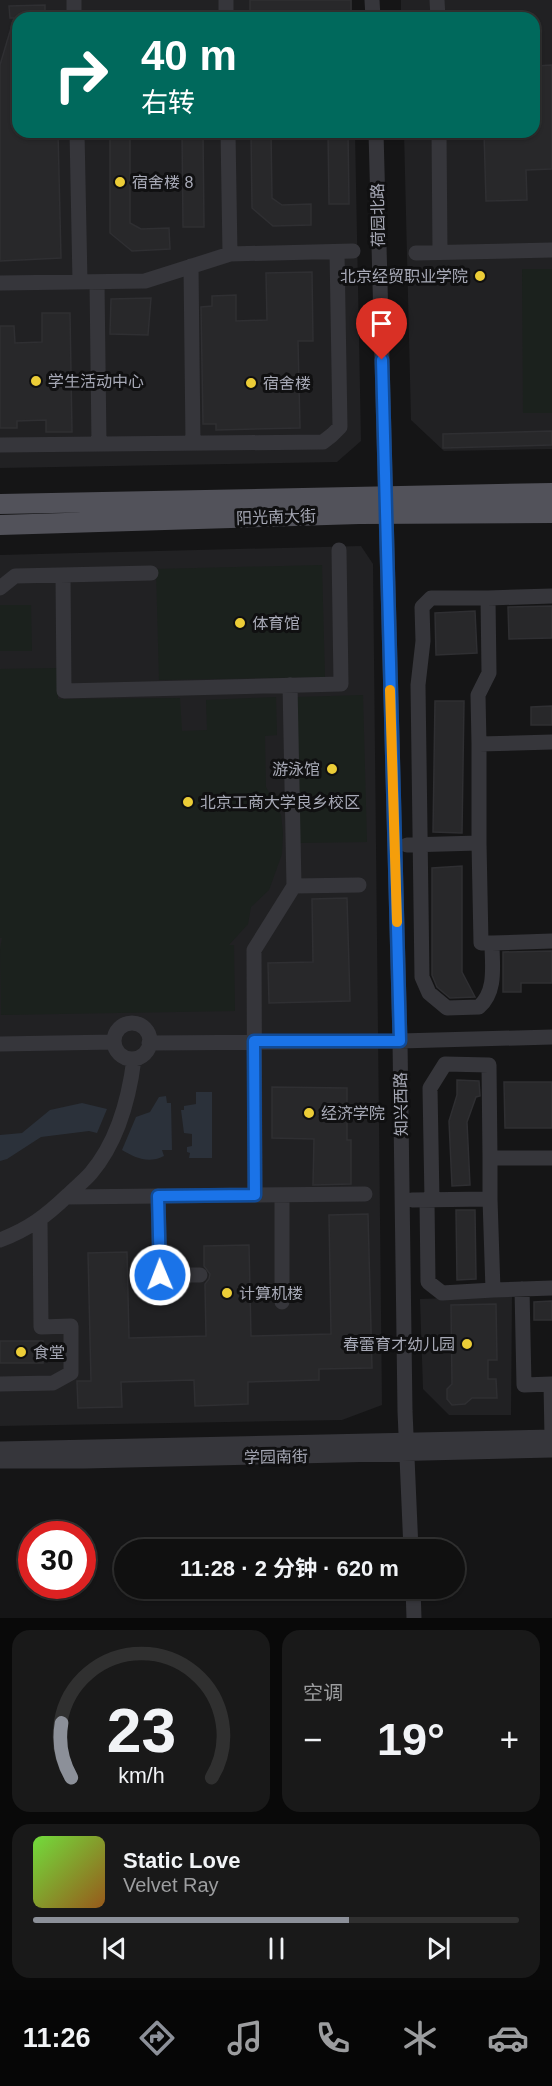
<!DOCTYPE html>
<html lang="zh">
<head>
<meta charset="utf-8">
<style>
	body { margin:0; font-family:Arial,"Noto Sans SC",sans-serif; background:#191919; color:#f1f3f6; height:100vh; display:flex; flex-direction:column; font-size:22px; white-space:nowrap }
	* { box-sizing:border-box; margin:0 }
	p { font-size:20px; color:#9c9d9f }
	.icon { flex:none; width:33px; height:33px; fill:none; stroke:currentColor; stroke-width:2; stroke-linecap:round; stroke-linejoin:round }
	.map { position:relative; height:1618px; overflow:hidden }
	.side { display:flex; flex-direction:column; gap:12px; padding:12px; background:#090909; flex:1 }
	.side>* { flex:none }
	.hud { position:absolute; left:12px; top:12px; width:528px; height:126px; border-radius:18px; box-shadow:0 2px 4px #0004,0 0 0 2px #303030; background:#00695c; color:#fff; overflow:hidden }
	.speed { position:absolute; left:18px; top:1521px; display:flex; gap:12px; font-size:30px; font-weight:700; text-align:center }
	.speed>* { display:grid; place-content:center; width:78px; height:78px; border-radius:50%; background:#101010; box-shadow:0 2px 4px #0004,0 0 0 2px #303030; line-height:1 }
	.speed .limit { border:9px solid #d22; background:#fff; color:#111 }
	.pin { position:absolute; display:grid; place-items:center; width:51px; height:51px; color:#fff; margin:-62px -26px; border-radius:50% 50% 50% 0; rotate:-45deg; box-shadow:0 0 6px #0007 }
	.pin .icon { rotate:45deg }
	.me { position:absolute; width:66px; margin:-33px; rotate:359deg; stroke-linejoin:round; filter:drop-shadow(0 0 4px #0008) }
	.turn { display:flex; align-items:center; gap:21px; height:126px; padding:0 30px; font-size:27px }
	.turn .icon { width:78px; height:78px; stroke-width:2.5 }
	.turn b { display:block; font-size:42px; line-height:51px }
	.big { font-size:45px; font-weight:700; line-height:1.1 }
	.side .card { flex:1; display:flex; flex-direction:column; justify-content:center; gap:9px; min-width:0; padding:0 21px; border-radius:18px; background:#191919 }
	.side .dial { align-items:center; gap:0 }
	.dial svg { height:156px; overflow:visible; fill:none; stroke:#303030; stroke-width:7; stroke-linecap:round; text-anchor:middle }
	.dial text { fill:#f1f3f6; stroke:none }
	.song { display:flex; align-items:center; gap:18px }
	.cover { width:72px; height:72px; border-radius:9px; background:linear-gradient(135deg,hsl(100 70% 55%),hsl(30 70% 35%)) }
	.played { height:6px; border-radius:3px; background:linear-gradient(90deg,#8c9099 65%,#303030 65%) }
	.keys { display:flex; justify-content:space-around; direction:ltr }
	.heat { display:flex; justify-content:space-between; align-items:center; font-size:33px; direction:ltr }
	.side .tiles { flex:1; display:grid; gap:12px; grid-template-columns:1fr 1fr }
	.card:last-child { grid-column:span 2 }
	.trip { position:absolute; left:114px; top:1539px; width:351px; height:60px; border-radius:30px; background:#101010; box-shadow:0 2px 4px #0004,0 0 0 2px #303030; font-weight:700; line-height:60px; text-align:center }
	.tab-bar { display:flex; height:96px; justify-content:space-around; align-items:center; background:#060606; color:#9c9d9f }
	.tab-bar .icon { width:42px; height:42px }
	.tab-bar .current { color:#8c9099 }
	.tab-bar b { font-size:27px; color:#f1f3f6 }
	.map>svg:first-child { display:block }
	.built { fill:#212123 }
	.pitch { fill:#1b211d }
	.water { fill:#2b313a }
	.building { fill:#28282a; stroke:#2f2f32; stroke-width:1.5 }
	.lines { fill:none; stroke-linecap:round; stroke-linejoin:round }
	.minor { stroke:#36363b; stroke-width:15 }
	.major { stroke:#52525a; stroke-width:20 }
	.route-casing { stroke:#114b97; stroke-width:15 }
	.route { stroke:#1a73e8; stroke-width:10 }
	.slow { stroke:#f59e0b; stroke-width:10 }
	.poi-dot { fill:#eccd37; stroke:#101011; stroke-width:2 }
	.labels { text-anchor:middle; dominant-baseline:central; stroke-width:6; stroke-linejoin:round; paint-order:stroke }
	.poi-label { font-size:16px; fill:#a7a9b6; stroke:#101011; text-anchor:start }
	.street-label { font-size:16px; fill:#a7a9b6; stroke:#101011 }
</style>
</head>
<body>
<div class="map">
<svg width="552" height="1618" viewBox="0 0 552 1618">
	<rect width="100%" height="100%" fill="#151516"/>
	<!-- built -->
	<path class="built" d="M0 0H352V18H18V132H355L361 441 337 462 0 468Z
		M401 0H552V449L444 451 411 420 404 132H534V18H401Z
		M361 546 373 564 382 1405 342 1420 0 1426V555Z
		M512 1296 511 1415H449L423 1389 420 1299Z"/>
	<!-- pitch -->
	<path class="pitch" d="M522 269H552V413H523Z
		M322 565 325 677 159 680 156 569Z
		M0 605H31L32 651H0Z
		M57 668 58 699 180 698 182 731 207 730 206 700 276 697 277 735 265 736 266 787 281 815 283 833 282 854 269 890 251 907 248 924 229 945H234L235 1011 1 1015 0 949 2 938H0V669Z
		M363 695 367 842 300 843 297 697Z"/>
	<!-- water -->
	<path class="water" d="M196 1092H212V1158H189L190 1153 187 1152V1147L192 1146V1134L184 1133 181 1110H184V1106L196 1104Z
		M166 1096 167 1103H171L172 1150H162L164 1156C148 1164 136 1158 122 1150L136 1117 150 1112 159 1097Z
		M82 1103 107 1109 97 1133 89 1131 41 1137 7 1159 0 1161V1135L22 1133 50 1110Z"/>
	<!-- building -->
	<path class="building" d="M250 0H351V16L250 18Z
		M45 5V18H18V132H58L61 258 0 261V65L14 18H10L9 6Z
		M552 65V169L526 170 527 200 486 201 484 132H537L536 66Z
		M110 132H130V223L141 229 169 228 170 249 132 251 110 233Z
		M182 132H203L204 227H183Z
		M251 132H271L272 198 282 205 311 204V225L273 226 252 208Z
		M328 132H348L349 204H329Z
		M312 272 313 341H298L300 428 216 430V424H203L201 307 212 306V296L236 295V321L267 320 266 273Z
		M151 298 148 335 110 334 111 299Z
		M42 313H70L72 432H46V420L17 421V428H0V326H14L15 343 42 342Z
		M552 431V445L443 448V434Z
		M552 606V638L509 639 508 607Z
		M475 611 477 653 436 655 435 613Z
		M435 701H464L462 833 433 832Z
		M552 706V725H531V707Z
		M462 866V972L475 997 450 998 437 987 432 975V868Z
		M347 898 350 1001 269 1003 268 963 313 962 312 899Z
		M552 951V983H521V992H503V952Z
		M457 1080 479 1081 480 1096 476 1097 467 1122 470 1185 452 1186 449 1121 457 1095Z
		M504 1082H552V1128H505Z
		M272 1087 347 1088V1140H351V1184L313 1185 314 1139 272 1138Z
		M456 1210H475L476 1279 457 1280Z
		M368 1214 372 1368 319 1369V1380L248 1382V1404L195 1406 194 1380 121 1382 122 1407 78 1408 77 1381H91L88 1253 127 1252 129 1338 206 1336 205 1284 209 1279 210 1274 204 1266V1246L249 1245 251 1336 331 1334 329 1215Z
		M552 1301V1320H534V1302Z
		M496 1304 497 1360H488V1379H496L497 1398H472L465 1404 452 1405 447 1399V1389L452 1384 451 1305Z
		M0 1341H43V1363H0Z"/>
	<g class="lines">
		<!-- minor -->
		<path class="minor" d="M74 0V18
			M226 0V18
			M372 0 373 18
			M437 0 438 18
			M77 132 80 282
			M228 132 230 254
			M376 132 400 1041 405 1411 411 1550
			M439 132 440 252
			M416 253 552 250
			M191 266 193 443
			M97 282 99 444
			M0 283 145 281 230 254 353 251
			M0 445 323 442 332 435 340 427 337 252
			M63 575 64 691 341 684 339 550
			M0 588 15 576 151 573
			M488 598 552 596
			M479 744 478 695 489 673 488 598H431L422 607 423 641 418 685 422 977 429 993 447 1008 479 1007C497 991 492 965 492 943L552 941
			M479 843 481 943H492
			M407 845 479 843V744L552 742
			M294 886 359 885
			M114 1041a18 18 0 1 1 36 0a18 18 0 1 1-36 0Z
			M149 1043 400 1041 552 1037
			M0 1044 114 1042
			M255 1195 254 950 294 886 290 685
			M282 1195V1302
			M158 1196 160 1275H200
			M66 1197 365 1194
			M490 1199V1158
			M412 1200 490 1199 493 1290 552 1288
			M427 1200 428 1282 442 1293 493 1290
			M432 1200 430 1088 445 1064 489 1065 490 1158H552
			M0 1240C29 1229 46 1216 68 1195 75 1188 84 1181 91 1173 118 1141 129 1099 134 1059
			M522 1289 524 1385 551 1384 552 1437
			M0 1384 53 1383 71 1373V1326L41 1327 40 1220
			M0 1449 552 1437
			M0 1461H84L552 1450
			M413 1588 414 1618"/>
		<!-- major -->
		<path class="major" d="M0 504 552 493
			M0 525 359 514 552 513"/>
	</g>
	<g class="lines">
		<!-- route casing -->
		<g class="route-casing">
			<path id="route" d="M160 1275 158 1196 255 1195 254 1041H400L382 360"/>
		</g>
		<!-- route -->
		<use href="#route" class="route"/>
		<!-- slow -->
		<path class="slow" d="M390 690 397 922"/>
	</g>
	<!-- markers -->
	<g class="poi-dot">
		<circle cx="120" cy="182" r="6"/>
		<circle cx="480" cy="276" r="6"/>
		<circle cx="36" cy="381" r="6"/>
		<circle cx="251" cy="383" r="6"/>
		<circle cx="240" cy="623" r="6"/>
		<circle cx="332" cy="769" r="6"/>
		<circle cx="188" cy="802" r="6"/>
		<circle cx="309" cy="1113" r="6"/>
		<circle cx="227" cy="1293" r="6"/>
		<circle cx="467" cy="1344" r="6"/>
		<circle cx="21" cy="1352" r="6"/>
	</g>
	<g class="labels">
		<!-- poi labels -->
		<g class="poi-label">
			<text x="132" y="182">宿舍楼 8</text>
			<text x="468" y="276" text-anchor="end">北京经贸职业学院</text>
			<text x="48" y="381">学生活动中心</text>
			<text x="263" y="383">宿舍楼</text>
			<text x="252" y="623">体育馆</text>
			<text x="320" y="769" text-anchor="end">游泳馆</text>
			<text x="200" y="802">北京工商大学良乡校区</text>
			<text x="321" y="1113">经济学院</text>
			<text x="239" y="1293">计算机楼</text>
			<text x="455" y="1344" text-anchor="end">春蕾育才幼儿园</text>
			<text x="33" y="1352">食堂</text>
		</g>
		<!-- street labels -->
		<g class="street-label">
			<text transform="translate(378 215) rotate(-91)">荷园北路</text>
			<text transform="translate(276 517) rotate(-2)">阳光南大街</text>
			<text transform="translate(401 1104) rotate(-91)">知兴西路</text>
			<text transform="translate(276 1457) rotate(-1)">学园南街</text>
		</g>
	</g>
</svg>
<div class="speed"><div class="limit">30</div></div>
<div class="pin" style="left:382px;top:360px;background:#d93025"><svg class="icon" aria-label="arrive" viewBox="0 0 24 24"><path d="M6 21V4h12l-3 4 3 4H6"/></svg></div>
<svg class="me" style="left:160px;top:1275px" viewBox="-20 -20 40 40"><circle r="17" fill="#1a73e8" stroke="#fff" stroke-width="3"/><path d="M0-11L8 9 0 5-8 9z" fill="#fff"/></svg>
<div class="trip">11:28 · 2 分钟 · 620 m</div>
<div class="hud">
<div class="turn"><svg class="icon" aria-label="right" viewBox="0 0 24 24"><path d="M7 20v-9h11M14 6l5 5-5 5"/></svg><div><b>40 m</b>右转</div></div>
</div>
</div>
<section class="side">
<div class="tiles">
<div class="card dial"><svg viewBox="0 0 100 80">
<path d="M14 69A42 42 0 1 1 86 69"/>
<path d="M14 69A42 42 0 0 1 9 41" stroke="#8c9099"/>
<text x="50" y="56" font-size="32" font-weight="700">23</text>
<text x="50" y="72" font-size="11">km/h</text>
</svg></div>
<div class="card"><p>空调</p>
<div class="heat"><a>−</a><b class="big">19°</b><a>+</a></div>
</div>
<div class="card">
<div class="song"><i class="cover"></i><div><b>Static Love</b><p>Velvet Ray</p></div></div>
<div class="played"></div>
<div class="keys"><svg class="icon" aria-label="previous" viewBox="0 0 24 24"><path d="M18 5L8 12l10 7zM5 5v14"/></svg><svg class="icon" aria-label="pause" viewBox="0 0 24 24"><path d="M8 5v14M16 5v14"/></svg><svg class="icon" aria-label="next" viewBox="0 0 24 24"><path d="M6 5l10 7-10 7zM19 5v14"/></svg></div>
</div>
</div>
</section>
<nav class="tab-bar">
<b>11:26</b>
<svg class="icon current" aria-label="directions" viewBox="0 0 24 24"><path d="M12 3l9 9-9 9-9-9zM9 14v-3h6M13 9l2 2-2 2"/></svg>
<svg class="icon" aria-label="music" viewBox="0 0 24 24"><path d="M9 18V5l10-2v13"/><circle cx="6" cy="18" r="3"/><circle cx="16" cy="16" r="3"/></svg>
<svg class="icon" aria-label="phone" viewBox="0 0 24 24"><path d="M5 4h4l2 5-3 2q2 4 5 5l2-3 5 2v4C11 20 4 13 5 4z"/></svg>
<svg class="icon" aria-label="climate" viewBox="0 0 24 24"><path d="M12 3v18M4 7l16 10M4 17L20 7"/></svg>
<svg class="icon" aria-label="car" viewBox="0 0 24 24"><path d="M5 17H2v-5l4-1 3-4h7l3 4 3 1v5h-3M9 17h6M6 11h13"/><circle cx="7" cy="17" r="2"/><circle cx="17" cy="17" r="2"/></svg>
</nav>
</body>
</html>
